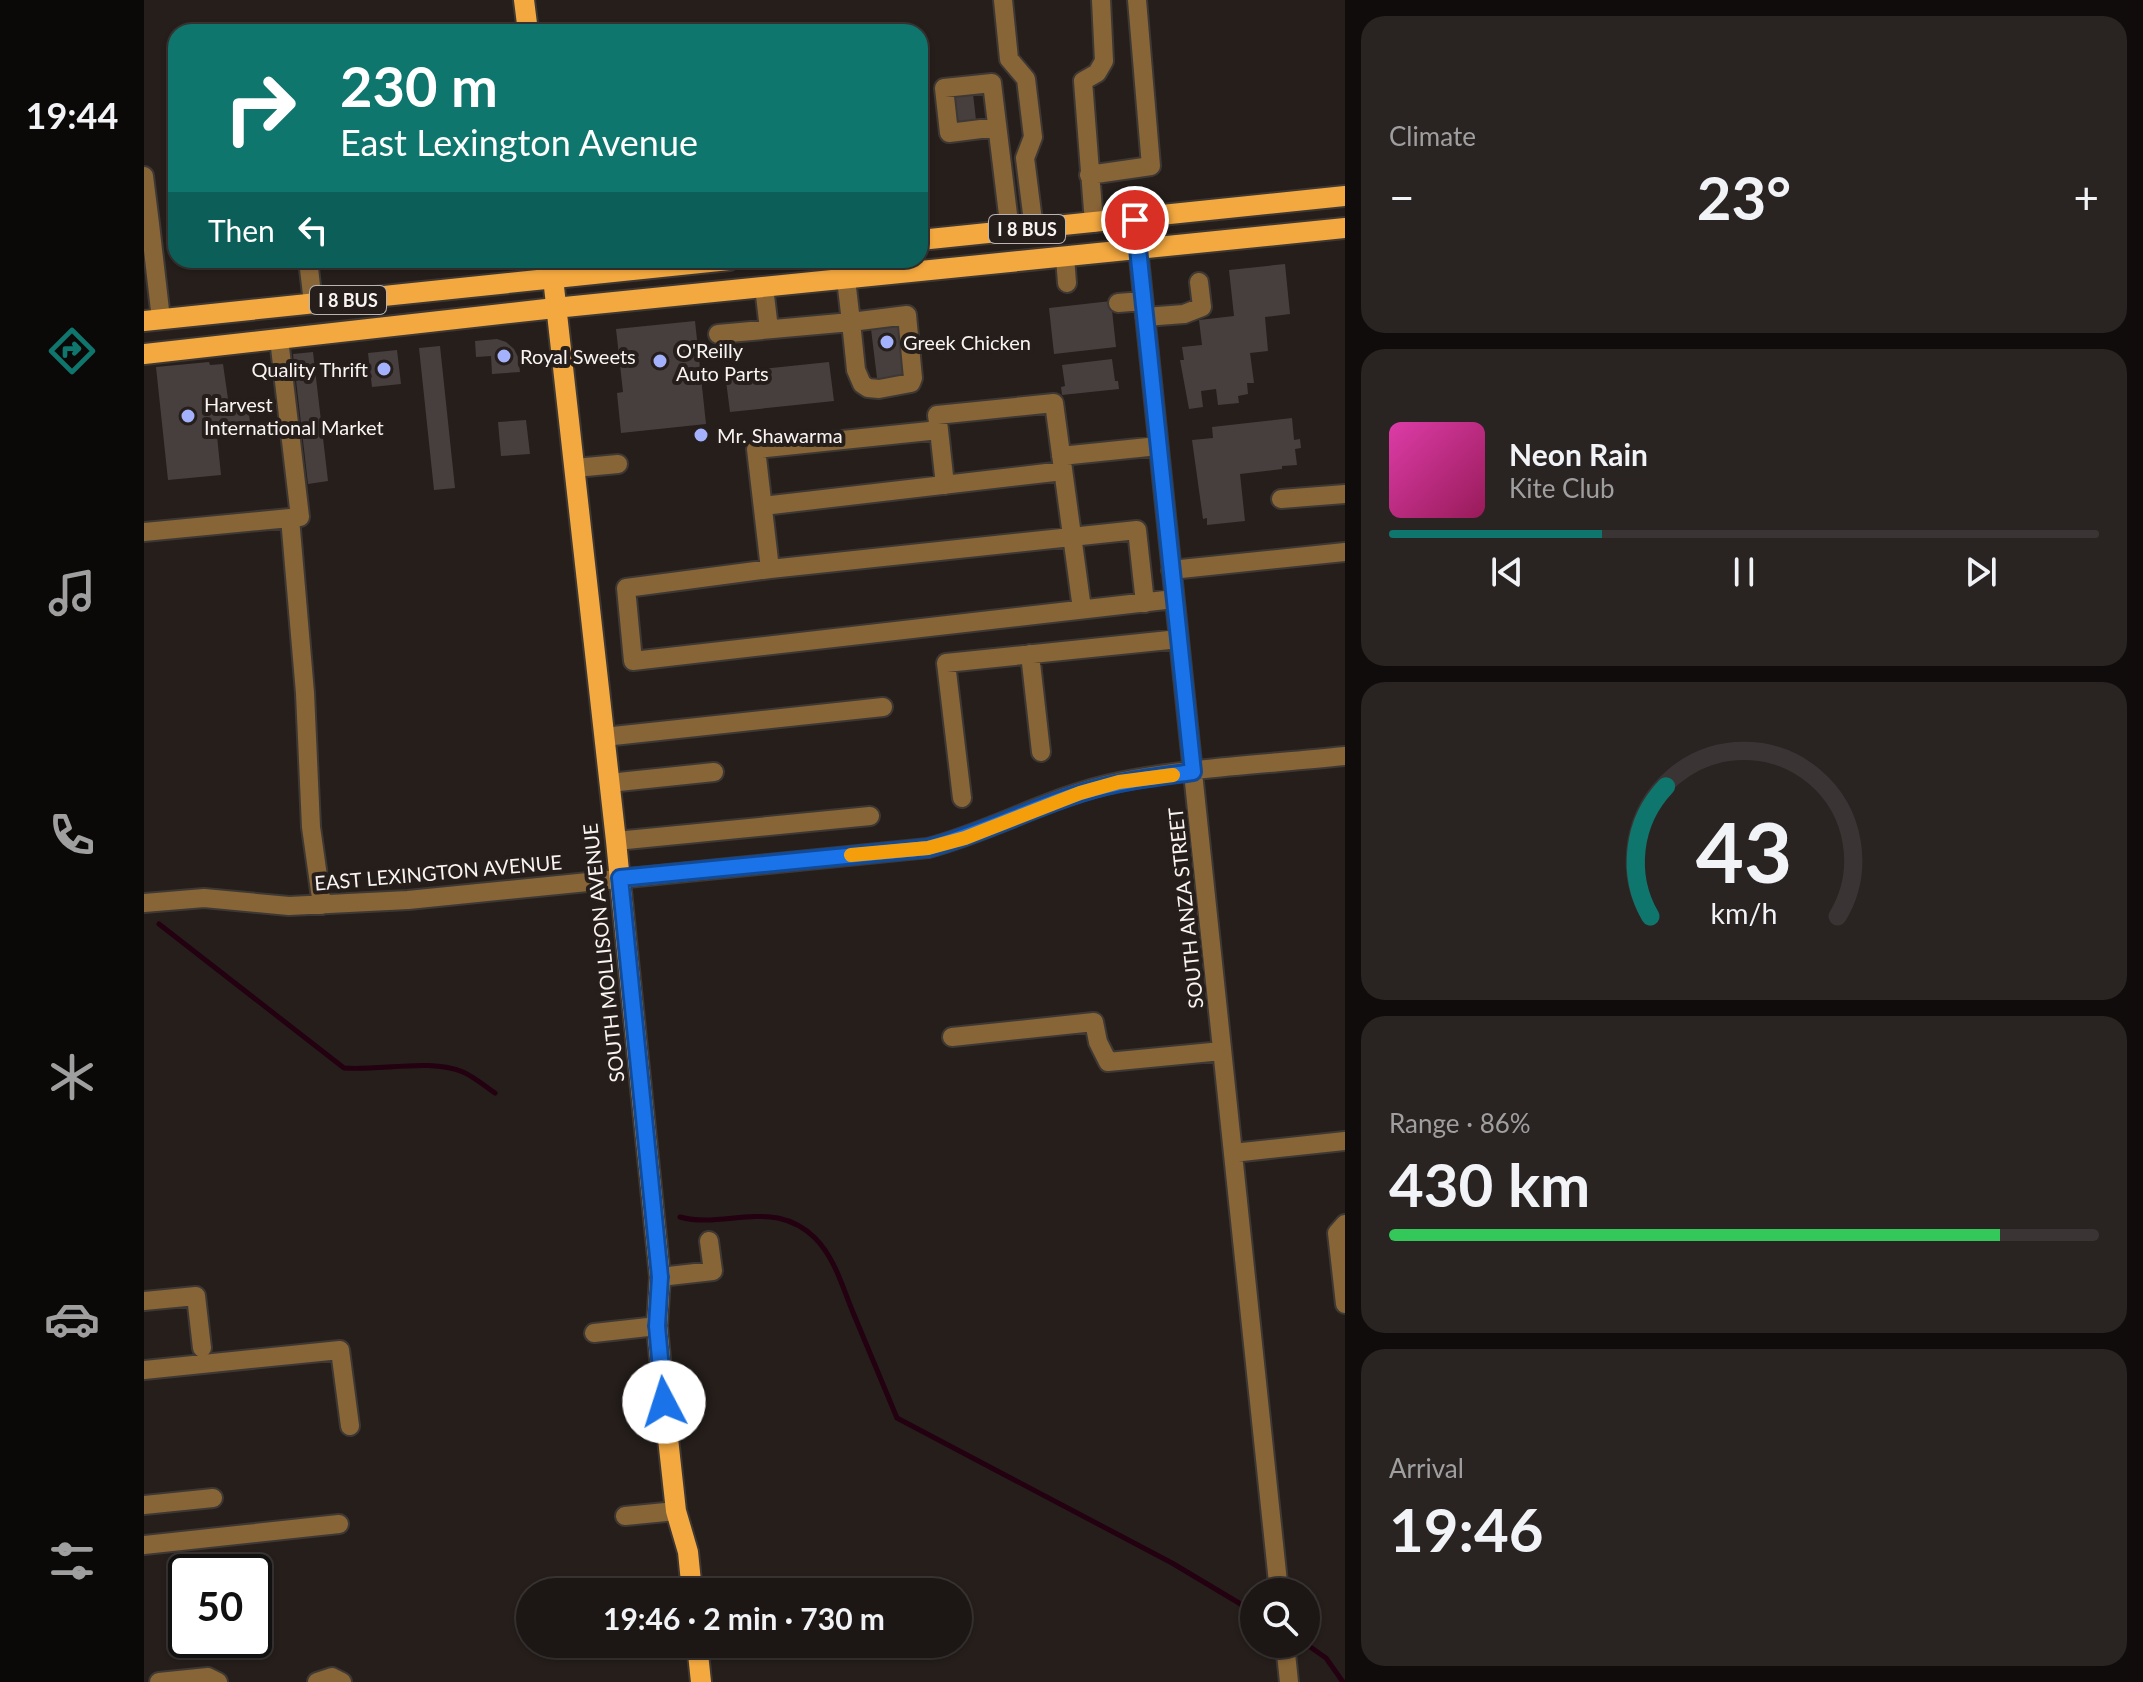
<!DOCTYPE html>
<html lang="en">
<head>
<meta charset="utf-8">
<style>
	body { margin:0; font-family:Lato,sans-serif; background:#292322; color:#f1f3f6; height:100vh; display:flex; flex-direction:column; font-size:30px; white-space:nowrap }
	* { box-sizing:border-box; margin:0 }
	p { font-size:26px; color:#a09fa0 }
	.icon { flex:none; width:44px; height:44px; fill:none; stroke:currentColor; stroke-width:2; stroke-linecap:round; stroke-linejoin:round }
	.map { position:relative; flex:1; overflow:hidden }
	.drawer { display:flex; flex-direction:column; gap:16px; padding:16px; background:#0f0c0b; width:798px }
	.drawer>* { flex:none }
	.banner { position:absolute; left:24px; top:24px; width:760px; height:244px; border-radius:24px; box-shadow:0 2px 6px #0004,0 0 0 2px #3a3534; background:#0f766e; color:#fff; overflow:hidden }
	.controls { position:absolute; left:1096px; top:1578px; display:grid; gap:16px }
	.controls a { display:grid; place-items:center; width:80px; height:80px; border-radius:50%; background:#1c1614; box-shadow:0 2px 6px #0004,0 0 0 2px #3a3534; font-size:40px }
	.speed { position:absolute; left:24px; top:1554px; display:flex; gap:16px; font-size:40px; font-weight:700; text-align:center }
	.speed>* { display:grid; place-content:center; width:104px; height:104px; border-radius:50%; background:#1c1614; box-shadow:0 2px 6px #0004,0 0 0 2px #3a3534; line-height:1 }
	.speed .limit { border:4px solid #111; border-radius:12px; background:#fff; color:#111 }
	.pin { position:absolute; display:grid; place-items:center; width:68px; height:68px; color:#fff; margin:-34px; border:4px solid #fff; border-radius:50%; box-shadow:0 2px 8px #0007 }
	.me { position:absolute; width:88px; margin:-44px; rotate:355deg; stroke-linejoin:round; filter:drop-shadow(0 0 6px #0008) }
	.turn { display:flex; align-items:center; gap:28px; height:168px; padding:0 40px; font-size:36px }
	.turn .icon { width:104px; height:104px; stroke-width:2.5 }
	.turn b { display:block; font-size:56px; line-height:68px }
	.then { display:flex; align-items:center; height:76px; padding:0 40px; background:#0003; gap:16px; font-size:30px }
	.big { font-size:60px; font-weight:700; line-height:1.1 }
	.drawer .tile { flex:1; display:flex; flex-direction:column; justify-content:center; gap:12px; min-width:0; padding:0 28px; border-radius:24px; background:#292322 }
	.drawer .dial { align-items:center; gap:0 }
	.dial svg { height:208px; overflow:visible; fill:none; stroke:#3a3534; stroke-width:7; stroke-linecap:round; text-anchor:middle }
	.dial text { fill:#f1f3f6; stroke:none }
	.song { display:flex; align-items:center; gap:24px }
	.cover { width:96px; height:96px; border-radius:12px; background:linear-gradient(135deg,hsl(320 70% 55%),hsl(330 70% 35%)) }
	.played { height:8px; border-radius:4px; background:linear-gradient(90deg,#0f766e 30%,#3a3534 30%) }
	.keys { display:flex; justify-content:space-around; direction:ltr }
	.heat { display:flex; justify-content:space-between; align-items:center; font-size:44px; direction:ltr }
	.charge { height:12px; border-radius:6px; background:linear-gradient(90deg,#34c759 86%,#3a3534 0) }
	.trip { position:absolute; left:372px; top:1578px; width:456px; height:80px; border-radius:40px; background:#1c1614; box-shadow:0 2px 6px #0004,0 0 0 2px #3a3534; font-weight:700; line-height:80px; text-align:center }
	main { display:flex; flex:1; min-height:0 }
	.tab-bar { display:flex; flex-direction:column; width:144px; justify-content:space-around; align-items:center; background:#0b0908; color:#a09fa0 }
	.tab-bar .icon { width:56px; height:56px }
	.tab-bar .active { color:#0f766e }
	.tab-bar b { font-size:36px; color:#f1f3f6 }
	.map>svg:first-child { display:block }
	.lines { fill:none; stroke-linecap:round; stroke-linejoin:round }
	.stream { stroke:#230111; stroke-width:5 }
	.building { fill:#473f3e }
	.minor-casing { stroke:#3e3835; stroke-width:22 }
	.major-casing { stroke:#3e3835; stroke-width:24 }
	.minor { stroke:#886537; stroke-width:18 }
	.major { stroke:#f4a940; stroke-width:20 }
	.route-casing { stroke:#114b97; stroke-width:20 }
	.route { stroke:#1a73e8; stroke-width:14 }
	.slow { stroke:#f59e0b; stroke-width:14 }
	.poi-dot { fill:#a4b1fc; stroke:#251e1b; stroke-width:3 }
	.labels { text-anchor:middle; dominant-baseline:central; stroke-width:8; stroke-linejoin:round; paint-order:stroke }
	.shield { fill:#251e1b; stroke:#b9b4b2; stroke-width:2 }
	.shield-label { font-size:18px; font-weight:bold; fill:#f9f4f2 }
	.poi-label { font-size:20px; fill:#f9f4f2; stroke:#251e1b; text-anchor:start }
	.street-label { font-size:20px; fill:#f9f4f2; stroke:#251e1b }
</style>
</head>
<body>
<main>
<nav class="tab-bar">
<b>19:44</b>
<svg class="icon active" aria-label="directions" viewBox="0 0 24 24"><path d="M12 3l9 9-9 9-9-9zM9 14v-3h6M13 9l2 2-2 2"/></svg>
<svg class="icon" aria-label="music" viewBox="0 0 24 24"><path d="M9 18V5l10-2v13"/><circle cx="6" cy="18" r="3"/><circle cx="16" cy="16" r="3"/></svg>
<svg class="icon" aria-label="phone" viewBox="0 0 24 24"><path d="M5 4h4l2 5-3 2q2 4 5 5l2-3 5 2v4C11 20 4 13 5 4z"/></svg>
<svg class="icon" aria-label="climate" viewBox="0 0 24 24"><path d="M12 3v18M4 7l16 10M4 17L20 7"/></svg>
<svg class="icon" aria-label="car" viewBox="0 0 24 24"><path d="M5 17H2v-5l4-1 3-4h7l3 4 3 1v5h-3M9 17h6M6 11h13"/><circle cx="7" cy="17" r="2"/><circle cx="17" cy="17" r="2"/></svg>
<svg class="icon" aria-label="filters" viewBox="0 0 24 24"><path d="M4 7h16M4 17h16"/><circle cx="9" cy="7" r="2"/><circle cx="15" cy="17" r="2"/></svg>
</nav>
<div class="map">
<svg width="1201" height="1682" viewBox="0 0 1201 1682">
	<rect width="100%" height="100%" fill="#251e1b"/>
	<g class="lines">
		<!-- stream -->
		<path class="stream" d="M15 924 200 1068C236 1071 287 1058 319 1072 330 1077 341 1086 351 1093
			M536 1217C568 1226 601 1212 634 1218 648 1221 661 1228 671 1238 690 1257 698 1285 708 1310 723 1346 738 1382 753 1418L1028 1563 1110 1612
			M1162 1644 1182 1658 1199 1682"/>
	</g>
	<!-- building -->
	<path class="building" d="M829 94 832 120 809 123 806 96Z
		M1141 264 1146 314 1121 317 1124 351 1106 353 1110 383H1103L1104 394 1094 396 1095 403 1074 405 1072 389 1057 391 1059 407 1045 409 1036 360H1040L1038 347 1058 345 1055 320 1090 316 1085 270Z
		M967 301 972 347 910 354 905 308Z
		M551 321 562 424 477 433 473 393 479 392 472 329Z
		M753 322 754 326 756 325 760 355H757L759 379 740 381 739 378H733L727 329H731L730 324Z
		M353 339 362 342 370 349 374 357 376 372 348 374 347 356 332 357 331 341Z
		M296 346 311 488 290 490 275 348Z
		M253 350 257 384 228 387 224 353Z
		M169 352 184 481 164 484 149 354Z
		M968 359 971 381H974L975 389 918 395 917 387 921 386 918 365Z
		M65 362 66 365 79 364 85 406 104 405 107 432 73 436 77 475 24 480 12 367Z
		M685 362 690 401 586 412 581 373Z
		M1148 418 1150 440 1156 439 1157 448 1151 449 1153 465 1138 466V469L1096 474 1101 521 1063 525V518L1059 519 1048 440 1069 438 1068 427Z
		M382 420 386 454 357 456 354 422Z"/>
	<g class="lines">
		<!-- minor casing -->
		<g class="minor-casing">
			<path id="minor" d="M859 0 865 59 882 79 889 137 881 158 890 229
				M853 127 805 133 800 88 848 83 866 231
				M945 175 1007 166 993 0
				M0 176 6 224
				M991 220 1135 1592
				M950 223 939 81 953 73 960 61 957 0
				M0 224H6L17 319
				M921 257 923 283
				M164 260 169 303
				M620 287 625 329
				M974 303 999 301
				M763 315 769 378 767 383 735 389 724 388 718 384 712 370 707 322Z
				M1001 317 1040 314 1058 307 1055 282
				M574 334 707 322 702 279
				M795 430 801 485
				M917 456 1014 446
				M431 468 474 464
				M1137 499 1201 494
				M619 506 919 471
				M146 518 161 693 167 827 178 905
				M0 532 156 517 135 339
				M626 569 612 449 795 430 793 415 910 403 938 609
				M1027 570 1201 552
				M1001 603 993 530 626 569 482 588 489 661 1030 599
				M886 654 897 752
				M460 737 739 707
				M465 783 570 772
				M818 798 802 663 1035 639
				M472 841 726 816
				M0 903 60 898 145 906 264 900 784 848C849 831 909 795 975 782 1049 767 1126 764 1201 756
				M808 1037 950 1022 954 1042 964 1062 1078 1051
				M1089 1153 1201 1141
				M1201 1224 1193 1233 1201 1304
				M516 1277 569 1271 565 1241
				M0 1301 52 1296 58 1348
				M450 1333 513 1326
				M0 1370 196 1350 206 1426
				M0 1505 69 1498
				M481 1516 532 1511
				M0 1545 195 1524
				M1141 1644 1145 1682
				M15 1682 64 1677 74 1682
				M173 1682 188 1677 198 1682"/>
		</g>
		<!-- major casing -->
		<g class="major-casing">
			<path id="major" d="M380 0 384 32
				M776 240 1201 196
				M407 260 472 841 516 1277 513 1326 520 1402 532 1511 544 1552 548 1592
				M0 321 585 260
				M0 354 411 308 1201 228
				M553 1644 557 1682"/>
		</g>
		<!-- minor -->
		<use href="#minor" class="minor"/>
		<!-- major -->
		<use href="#major" class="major"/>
	</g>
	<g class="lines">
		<!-- route casing -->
		<g class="route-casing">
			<path id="route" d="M520 1402 513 1326 516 1277 476 878 784 848C838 834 887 808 940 792 976 781 1012 777 1049 772L991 220"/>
		</g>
		<!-- route -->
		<use href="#route" class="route"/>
		<!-- slow -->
		<path class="slow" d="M707 855 784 848 821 838 936 793 975 782 1029 775"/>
	</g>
	<!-- markers -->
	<g class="poi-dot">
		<circle cx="743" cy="342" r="8"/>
		<circle cx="360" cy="356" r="8"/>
		<circle cx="516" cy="361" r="8"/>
		<circle cx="240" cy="369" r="8"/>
		<circle cx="44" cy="416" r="8"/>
		<circle cx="557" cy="435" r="8"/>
	</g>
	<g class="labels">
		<!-- shield labels -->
		<g class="shield">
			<rect x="845" y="215" width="76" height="28" rx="6"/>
			<rect x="166" y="286" width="76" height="28" rx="6"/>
		</g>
		<g class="shield-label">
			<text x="883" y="229">I 8 BUS</text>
			<text x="204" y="300">I 8 BUS</text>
		</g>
		<!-- poi labels -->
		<g class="poi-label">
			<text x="759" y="342">Greek Chicken</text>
			<text x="532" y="350">O'Reilly<tspan x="532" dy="23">Auto Parts</tspan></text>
			<text x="376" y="356">Royal Sweets</text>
			<text x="224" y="369" text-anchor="end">Quality Thrift</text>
			<text x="60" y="404">Harvest<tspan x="60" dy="23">International Market</tspan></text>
			<text x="573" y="435">Mr. Shawarma</text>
		</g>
		<!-- street labels -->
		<g class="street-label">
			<text transform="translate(294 872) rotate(-5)">EAST LEXINGTON AVENUE</text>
			<text transform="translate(1041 908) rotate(-96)">SOUTH ANZA STREET</text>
			<text transform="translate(459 953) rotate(-96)">SOUTH MOLLISON AVENUE</text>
		</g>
	</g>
</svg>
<div class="controls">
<a><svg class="icon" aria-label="search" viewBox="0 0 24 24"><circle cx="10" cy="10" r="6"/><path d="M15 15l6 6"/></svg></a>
</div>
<div class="speed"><div class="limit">50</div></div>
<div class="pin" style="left:991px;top:220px;background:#d93025"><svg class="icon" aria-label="arrive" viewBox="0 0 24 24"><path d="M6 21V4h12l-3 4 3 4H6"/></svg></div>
<svg class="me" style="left:520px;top:1402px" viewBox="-20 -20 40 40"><circle r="19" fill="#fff"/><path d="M0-13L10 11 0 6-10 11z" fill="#1a73e8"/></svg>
<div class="trip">19:46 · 2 min · 730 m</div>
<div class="banner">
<div class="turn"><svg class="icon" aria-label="right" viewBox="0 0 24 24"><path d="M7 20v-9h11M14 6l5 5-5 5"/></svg><div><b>230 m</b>East Lexington Avenue</div></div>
<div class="then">Then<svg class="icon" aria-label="left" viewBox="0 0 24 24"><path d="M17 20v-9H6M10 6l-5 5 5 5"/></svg></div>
</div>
</div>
<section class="drawer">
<div class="tile"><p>Climate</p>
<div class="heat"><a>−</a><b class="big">23°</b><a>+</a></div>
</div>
<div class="tile">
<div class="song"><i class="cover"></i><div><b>Neon Rain</b><p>Kite Club</p></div></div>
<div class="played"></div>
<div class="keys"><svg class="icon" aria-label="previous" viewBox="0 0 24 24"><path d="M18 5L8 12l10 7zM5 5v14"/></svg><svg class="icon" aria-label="pause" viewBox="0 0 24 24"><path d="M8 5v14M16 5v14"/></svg><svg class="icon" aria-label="next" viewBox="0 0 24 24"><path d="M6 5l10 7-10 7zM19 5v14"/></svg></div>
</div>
<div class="tile dial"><svg viewBox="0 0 100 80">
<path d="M14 69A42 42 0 1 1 86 69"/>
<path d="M14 69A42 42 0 0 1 20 19" stroke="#0f766e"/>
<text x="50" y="56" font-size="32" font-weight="700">43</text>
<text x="50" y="72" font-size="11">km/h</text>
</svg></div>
<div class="tile"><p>Range · 86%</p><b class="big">430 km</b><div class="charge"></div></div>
<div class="tile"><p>Arrival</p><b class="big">19:46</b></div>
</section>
</main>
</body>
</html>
